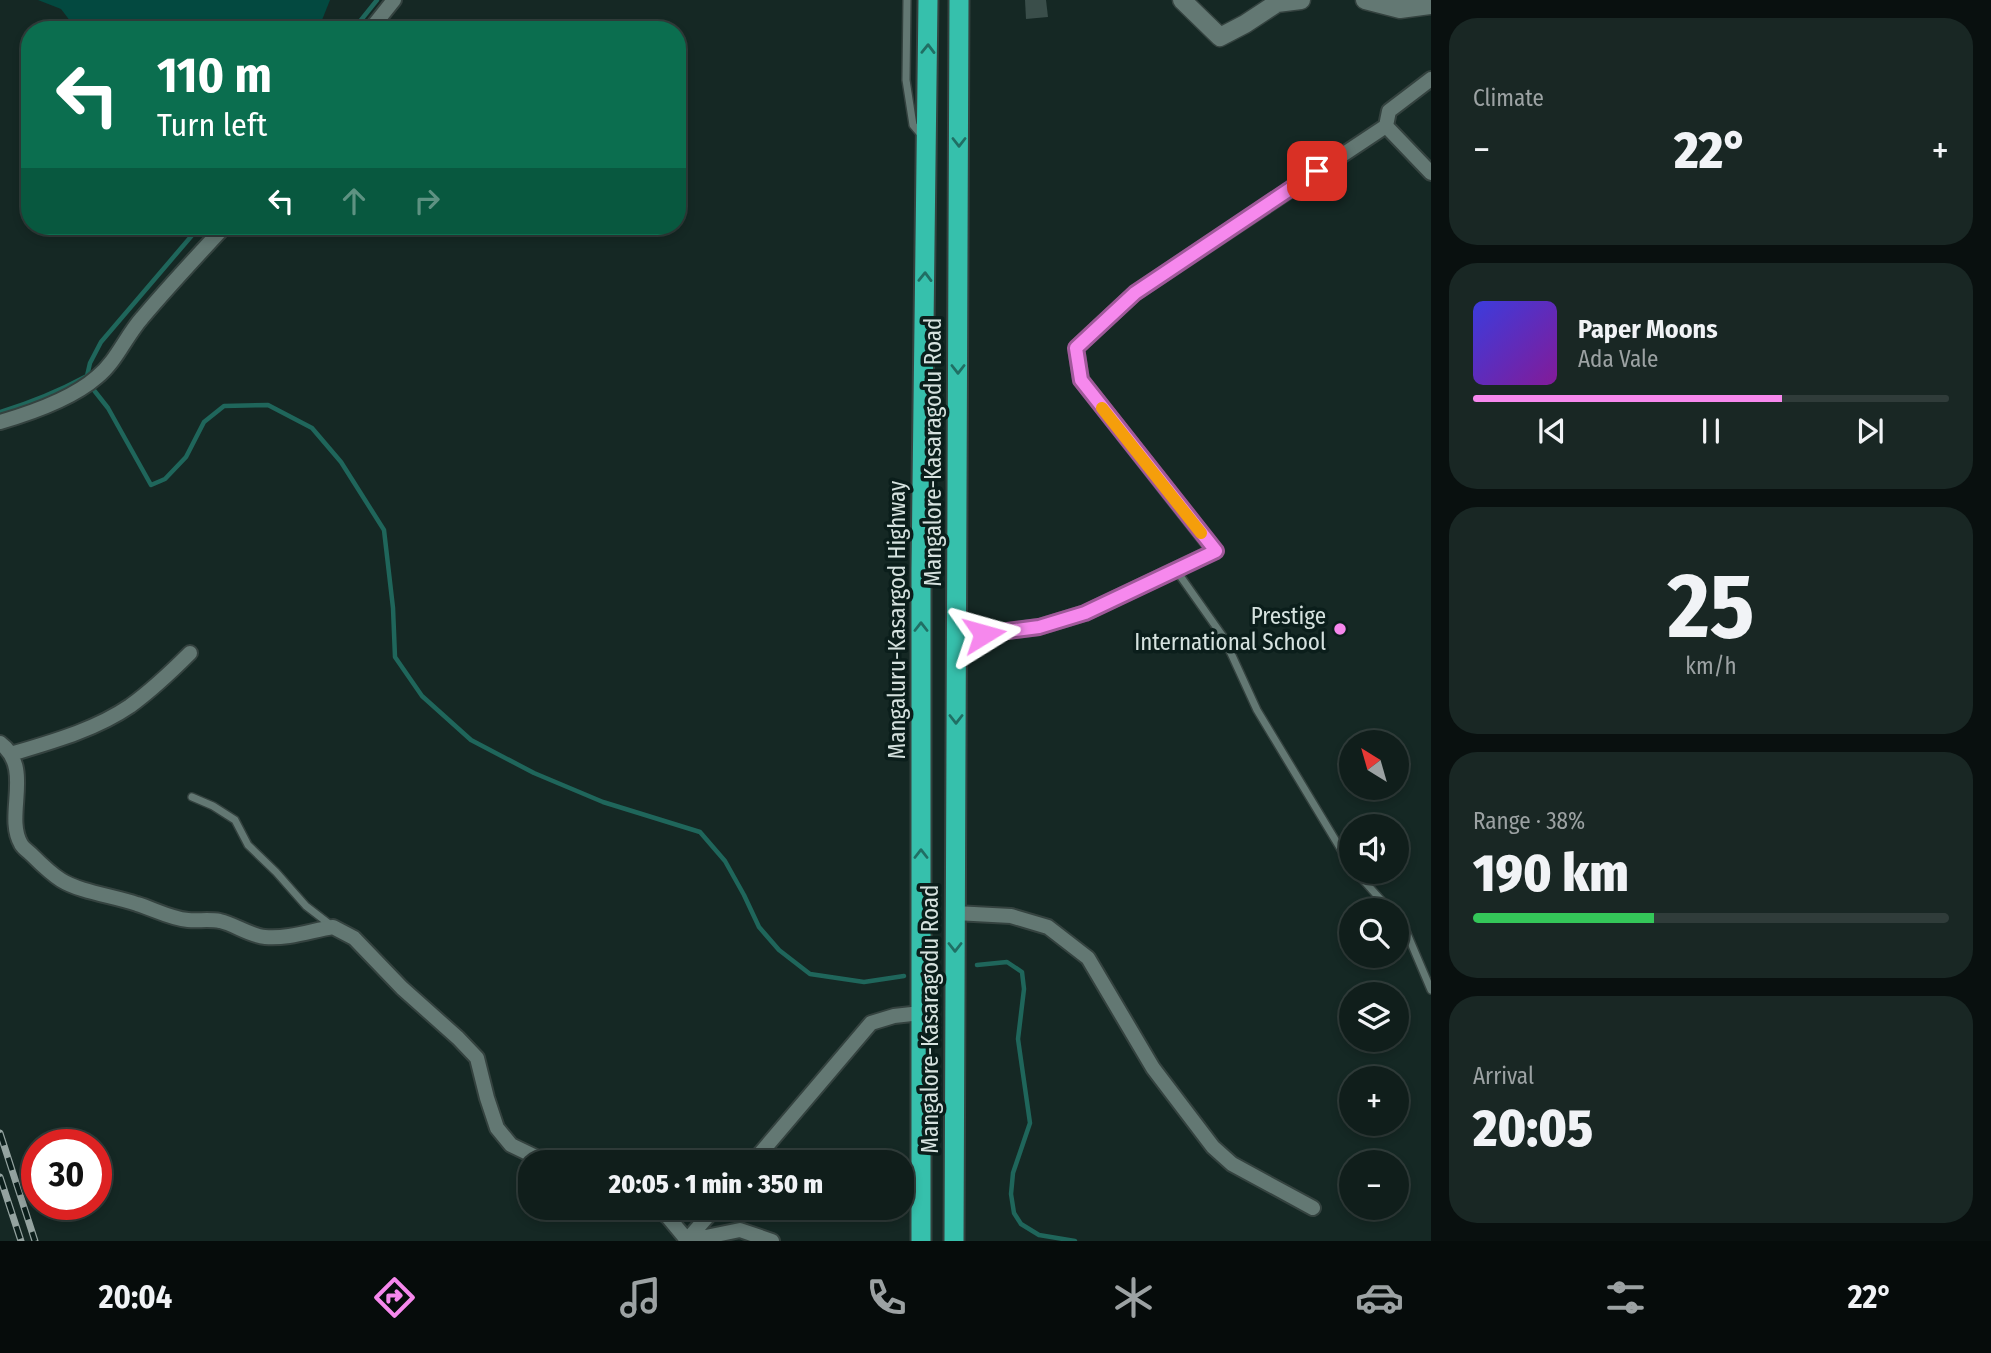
<!DOCTYPE html>
<html lang="en">
<head>
<meta charset="utf-8">
<style>
	body { margin:0; font-family:"Fira Sans Condensed",sans-serif; background:#192724; color:#f1f3f6; height:100vh; display:flex; flex-direction:column; font-size:26px; white-space:nowrap }
	* { box-sizing:border-box; margin:0 }
	p { font-size:23px; color:#9ca2a3 }
	.icon { flex:none; width:38px; height:38px; fill:none; stroke:currentColor; stroke-width:2; stroke-linecap:round; stroke-linejoin:round }
	.map { position:relative; flex:1; overflow:hidden }
	.drawer { display:flex; flex-direction:column; gap:18px; padding:18px; background:#09100f; width:560px }
	.drawer>* { flex:none }
	.banner { position:absolute; left:21px; top:21px; width:665px; height:214px; border-radius:28px; box-shadow:0 4px 10px #0003,0 0 0 2px #303c3a; background:#0b6e4f; color:#fff; overflow:hidden }
	.needle { width:46px; rotate:323deg }
	.buttons { position:absolute; left:1339px; top:730px; display:grid; gap:14px }
	.buttons a { display:grid; place-items:center; width:70px; height:70px; border-radius:50%; background:#101e1b; box-shadow:0 4px 10px #0003,0 0 0 2px #303c3a; font-size:35px }
	.speed { position:absolute; left:21px; top:1129px; display:flex; gap:14px; font-size:35px; font-weight:700; text-align:center }
	.speed>* { display:grid; place-content:center; width:91px; height:91px; border-radius:50%; background:#101e1b; box-shadow:0 4px 10px #0003,0 0 0 2px #303c3a; line-height:1 }
	.speed .limit { border:10px solid #d22; background:#fff; color:#111 }
	.pin { position:absolute; display:grid; place-items:center; width:60px; height:60px; color:#fff; margin:-30px; border-radius:14px; box-shadow:0 4px 10px #0006 }
	.me { position:absolute; width:77px; margin:-38px; rotate:82deg; stroke-linejoin:round; filter:drop-shadow(0 0 5px #0008) }
	.turn { display:flex; align-items:center; gap:24px; height:147px; padding:0 21px; font-size:32px }
	.turn .icon { width:91px; height:91px; stroke-width:2.5 }
	.turn b { display:block; font-size:49px; line-height:60px }
	.lanes { display:flex; align-items:center; height:66px; padding:0 21px; background:#0003; justify-content:center; gap:35px; direction:ltr }
	.lanes .off { opacity:.35 }
	.big { font-size:52px; font-weight:800; line-height:1.1 }
	.drawer .tile { flex:1; display:flex; flex-direction:column; justify-content:center; gap:10px; min-width:0; padding:0 24px; border-radius:28px; background:#192724 }
	.drawer .dial { align-items:center; gap:0 }
	.dial b { font-size:91px; line-height:1 }
	.song { display:flex; align-items:center; gap:21px }
	.cover { width:84px; height:84px; border-radius:10px; background:linear-gradient(135deg,hsl(240 70% 55%),hsl(290 70% 35%)) }
	.played { height:7px; border-radius:4px; background:linear-gradient(90deg,#f688ed 65%,#303c3a 65%) }
	.keys { display:flex; justify-content:space-around; direction:ltr }
	.heat { display:flex; justify-content:space-between; align-items:center; font-size:38px; direction:ltr }
	.charge { height:10px; border-radius:5px; background:linear-gradient(90deg,#34c759 38%,#303c3a 0) }
	.trip { position:absolute; left:518px; top:1150px; width:396px; height:70px; border-radius:28px; background:#101e1b; box-shadow:0 4px 10px #0003,0 0 0 2px #303c3a; font-weight:800; line-height:70px; text-align:center }
	.menu { display:flex; height:112px; justify-content:space-around; align-items:center; background:#060c0b; color:#9ca2a3 }
	.menu .icon { width:49px; height:49px }
	.menu .selected { color:#f688ed }
	.menu b { font-size:32px; color:#f1f3f6 }
	main { display:flex; flex:1; min-height:0 }
	.map>svg:first-child { display:block }
	.green { fill:#034940 }
	.lines { fill:none; stroke-linecap:round; stroke-linejoin:round }
	.stream { stroke:#1f665b; stroke-width:4.5 }
	.building { fill:#3a4e4a }
	.service-casing { stroke:#34423f; stroke-width:10 }
	.minor-casing { stroke:#34423f; stroke-width:18 }
	.tertiary-casing { stroke:#34423f; stroke-width:21 }
	.trunk-casing { stroke:#34423f; stroke-width:23 }
	.service { stroke:#637873; stroke-width:7 }
	.minor { stroke:#637873; stroke-width:14 }
	.tertiary { stroke:#637873; stroke-width:18 }
	.trunk { stroke:#36c0ac; stroke-width:19 }
	.rail-casing { stroke:#94a3a0; stroke-width:7 }
	.rail { stroke:#0b1e1b; stroke-width:4.5; stroke-dasharray:13; stroke-linecap:butt }
	.oneway { stroke:#206f64 }
	.route-casing { stroke:#a0589a; stroke-width:18 }
	.route { stroke:#f688ed; stroke-width:12 }
	.slow { stroke:#f59e0b; stroke-width:12 }
	.poi-dot { fill:#f688ed; stroke:#0b1e1b; stroke-width:2.5 }
	.labels { text-anchor:middle; dominant-baseline:central; stroke-width:7; stroke-linejoin:round; paint-order:stroke }
	.street-label { font-size:23px; fill:#d6e2df; stroke:#0b1e1b }
	.poi-label { font-size:23px; fill:#d6e2df; stroke:#0b1e1b; text-anchor:end }
</style>
</head>
<body>
<main>
<div class="map">
<svg width="1431" height="1241" viewBox="0 0 1431 1241">
	<rect width="100%" height="100%" fill="#152824"/>
	<!-- green -->
	<path class="green" d="M38 0H330L318 30H77L61 9Z"/>
	<g class="lines">
		<!-- stream -->
		<path class="stream" d="M353 30 377 0
			M200 226 101 342 90 363 87 376 93 389 108 408 151 485 165 479 186 457 204 422 224 406 268 405 312 428 341 462 384 530 393 608 395 657 422 696 471 740 534 773 603 802 700 832 725 861 744 895 759 927 779 950 810 974 864 982 904 976
			M0 412C30 403 59 391 87 376
			M977 965 1007 962 1022 972 1024 989 1018 1039 1030 1123 1013 1173 1011 1194 1014 1213 1021 1224 1039 1235 1075 1241"/>
	</g>
	<!-- building -->
	<path class="building" d="M1025 0H1046L1048 17 1026 19Z"/>
	<g class="lines">
		<!-- service casing -->
		<g class="service-casing">
			<path id="service" d="M907 0 906 80 913 125 923 137
				M1176 570 1224 638 1257 710 1351 866
				M192 797 213 806 235 820 248 845 276 872 306 906 332 926
				M1356 872 1390 910
				M1396 917 1403 924 1431 990"/>
		</g>
		<!-- minor casing -->
		<g class="minor-casing">
			<path id="minor" d="M370 30 394 0
				M1431 79 1389 111 1386 126 1431 173
				M0 422C31 413 72 399 97 377 116 362 126 336 142 318 169 286 197 256 225 226
				M956 638 1039 627 1085 613 1215 551 1081 380 1076 348 1135 293 1386 126
				M0 743C34 768 4 815 21 844 23 848 29 852 32 855 41 864 50 873 61 880 80 892 114 896 137 904 154 909 169 918 188 920 198 921 209 919 220 921 234 924 251 936 265 937 288 939 310 931 333 927L354 938 402 988 458 1038 477 1058 487 1098 497 1128 511 1145 538 1158 564 1162
				M11 754C51 742 95 730 130 706 152 690 171 672 190 653
				M955 913 1011 916 1048 927 1088 958 1153 1068 1213 1147 1232 1164 1313 1208
				M753 1162 871 1023 894 1016 921 1013
				M657 1208 668 1217 687 1240 715 1208
				M686 1241 740 1230 772 1241"/>
		</g>
		<!-- tertiary casing -->
		<g class="tertiary-casing">
			<path id="tertiary" d="M1182 0 1220 37 1245 24 1277 3 1301 0
				M1365 0 1400 9 1431 5"/>
		</g>
		<!-- trunk casing -->
		<g class="trunk-casing">
			<path id="trunk" d="M921 1241V569L928 0
				M954 1241 959 0"/>
		</g>
		<!-- service -->
		<use href="#service" class="service"/>
		<!-- minor -->
		<use href="#minor" class="minor"/>
		<!-- tertiary -->
		<use href="#tertiary" class="tertiary"/>
		<!-- trunk -->
		<use href="#trunk" class="trunk"/>
		<!-- rail casing -->
		<g class="rail-casing">
			<path id="rail" d="M0 1133 35 1241
				M0 1177 21 1241"/>
		</g>
		<!-- rail -->
		<use href="#rail" class="rail"/>
	</g>
	<!-- one-way arrows -->
	<defs><path id="oneway-chevron" d="M-2-3.5L2.5 0L-2 3.5" fill="none" stroke-width="1.6" stroke-linecap="round" stroke-linejoin="round" transform="scale(1.75)"/></defs>
	<g class="oneway">
		<use href="#oneway-chevron" transform="translate(928 49) rotate(-89)"/>
		<use href="#oneway-chevron" transform="translate(959 142) rotate(90)"/>
		<use href="#oneway-chevron" transform="translate(925 277) rotate(-89)"/>
		<use href="#oneway-chevron" transform="translate(958 369) rotate(90)"/>
		<use href="#oneway-chevron" transform="translate(921 627) rotate(-90)"/>
		<use href="#oneway-chevron" transform="translate(956 719) rotate(90)"/>
		<use href="#oneway-chevron" transform="translate(921 854) rotate(-90)"/>
		<use href="#oneway-chevron" transform="translate(955 947) rotate(90)"/>
	</g>
	<g class="lines">
		<!-- route casing -->
		<g class="route-casing">
			<path id="route" d="M984 634 1039 627 1085 613 1216 551 1081 380 1076 348 1135 293 1317 171"/>
		</g>
		<!-- route -->
		<use href="#route" class="route"/>
		<!-- slow -->
		<path class="slow" d="M1102 408 1201 533"/>
	</g>
	<!-- markers -->
	<circle class="poi-dot" cx="1340" cy="629" r="7"/>
	<g class="labels">
		<!-- street labels -->
		<g class="street-label">
			<text transform="translate(933 452) rotate(-90)">Mangalore-Kasaragodu Road</text>
			<text transform="translate(897 620) rotate(-90)">Mangaluru-Kasargod Highway</text>
			<text transform="translate(930 1019) rotate(-90)">Mangalore-Kasaragodu Road</text>
		</g>
		<!-- poi labels -->
		<g class="poi-label">
			<text x="1326" y="616">Prestige<tspan x="1326" dy="26">International School</tspan></text>
		</g>
	</g>
</svg>
<div class="buttons">
<a><svg class="needle" viewBox="-14 -14 28 28"><path d="M0-13l5 13h-10z" fill="#e53935"/><path d="M0 13l5-13h-10z" fill="#9ca2a3"/></svg></a>
<a><svg class="icon" aria-label="sound" viewBox="0 0 24 24"><path d="M4 9h4l5-4v14l-5-4H4zM17 9q2 3 0 6"/></svg></a>
<a><svg class="icon" aria-label="search" viewBox="0 0 24 24"><circle cx="10" cy="10" r="6"/><path d="M15 15l6 6"/></svg></a>
<a><svg class="icon" aria-label="layers" viewBox="0 0 24 24"><path d="M12 4l9 5-9 5-9-5zM3 14l9 5 9-5"/></svg></a>
<a>+</a>
<a>−</a>
</div>
<div class="speed"><div class="limit">30</div></div>
<div class="pin" style="left:1317px;top:171px;background:#d93025"><svg class="icon" aria-label="arrive" viewBox="0 0 24 24"><path d="M6 21V4h12l-3 4 3 4H6"/></svg></div>
<svg class="me" style="left:984px;top:634px" viewBox="-20 -20 40 40"><path d="M0-17L14 15 0 8-14 15z" fill="#f688ed" stroke="#fff" stroke-width="4"/></svg>
<div class="trip">20:05 · 1 min · 350 m</div>
<div class="banner">
<div class="turn"><svg class="icon" aria-label="left" viewBox="0 0 24 24"><path d="M17 20v-9H6M10 6l-5 5 5 5"/></svg><div><b>110 m</b>Turn left</div></div>
<div class="lanes"><svg class="icon" aria-label="left" viewBox="0 0 24 24"><path d="M17 20v-9H6M10 6l-5 5 5 5"/></svg><svg class="icon off" aria-label="ahead" viewBox="0 0 24 24"><path d="M12 20V5M6 11l6-6 6 6"/></svg><svg class="icon off" aria-label="right" viewBox="0 0 24 24"><path d="M7 20v-9h11M14 6l5 5-5 5"/></svg></div>
</div>
</div>
<section class="drawer">
<div class="tile"><p>Climate</p>
<div class="heat"><a>−</a><b class="big">22°</b><a>+</a></div>
</div>
<div class="tile">
<div class="song"><i class="cover"></i><div><b>Paper Moons</b><p>Ada Vale</p></div></div>
<div class="played"></div>
<div class="keys"><svg class="icon" aria-label="previous" viewBox="0 0 24 24"><path d="M18 5L8 12l10 7zM5 5v14"/></svg><svg class="icon" aria-label="pause" viewBox="0 0 24 24"><path d="M8 5v14M16 5v14"/></svg><svg class="icon" aria-label="next" viewBox="0 0 24 24"><path d="M6 5l10 7-10 7zM19 5v14"/></svg></div>
</div>
<div class="tile dial"><b>25</b><p>km/h</p></div>
<div class="tile"><p>Range · 38%</p><b class="big">190 km</b><div class="charge"></div></div>
<div class="tile"><p>Arrival</p><b class="big">20:05</b></div>
</section>
</main>
<nav class="menu">
<b>20:04</b>
<svg class="icon selected" aria-label="directions" viewBox="0 0 24 24"><path d="M12 3l9 9-9 9-9-9zM9 14v-3h6M13 9l2 2-2 2"/></svg>
<svg class="icon" aria-label="music" viewBox="0 0 24 24"><path d="M9 18V5l10-2v13"/><circle cx="6" cy="18" r="3"/><circle cx="16" cy="16" r="3"/></svg>
<svg class="icon" aria-label="phone" viewBox="0 0 24 24"><path d="M5 4h4l2 5-3 2q2 4 5 5l2-3 5 2v4C11 20 4 13 5 4z"/></svg>
<svg class="icon" aria-label="climate" viewBox="0 0 24 24"><path d="M12 3v18M4 7l16 10M4 17L20 7"/></svg>
<svg class="icon" aria-label="car" viewBox="0 0 24 24"><path d="M5 17H2v-5l4-1 3-4h7l3 4 3 1v5h-3M9 17h6M6 11h13"/><circle cx="7" cy="17" r="2"/><circle cx="17" cy="17" r="2"/></svg>
<svg class="icon" aria-label="filters" viewBox="0 0 24 24"><path d="M4 7h16M4 17h16"/><circle cx="9" cy="7" r="2"/><circle cx="15" cy="17" r="2"/></svg>
<b>22°</b>
</nav>
</body>
</html>
